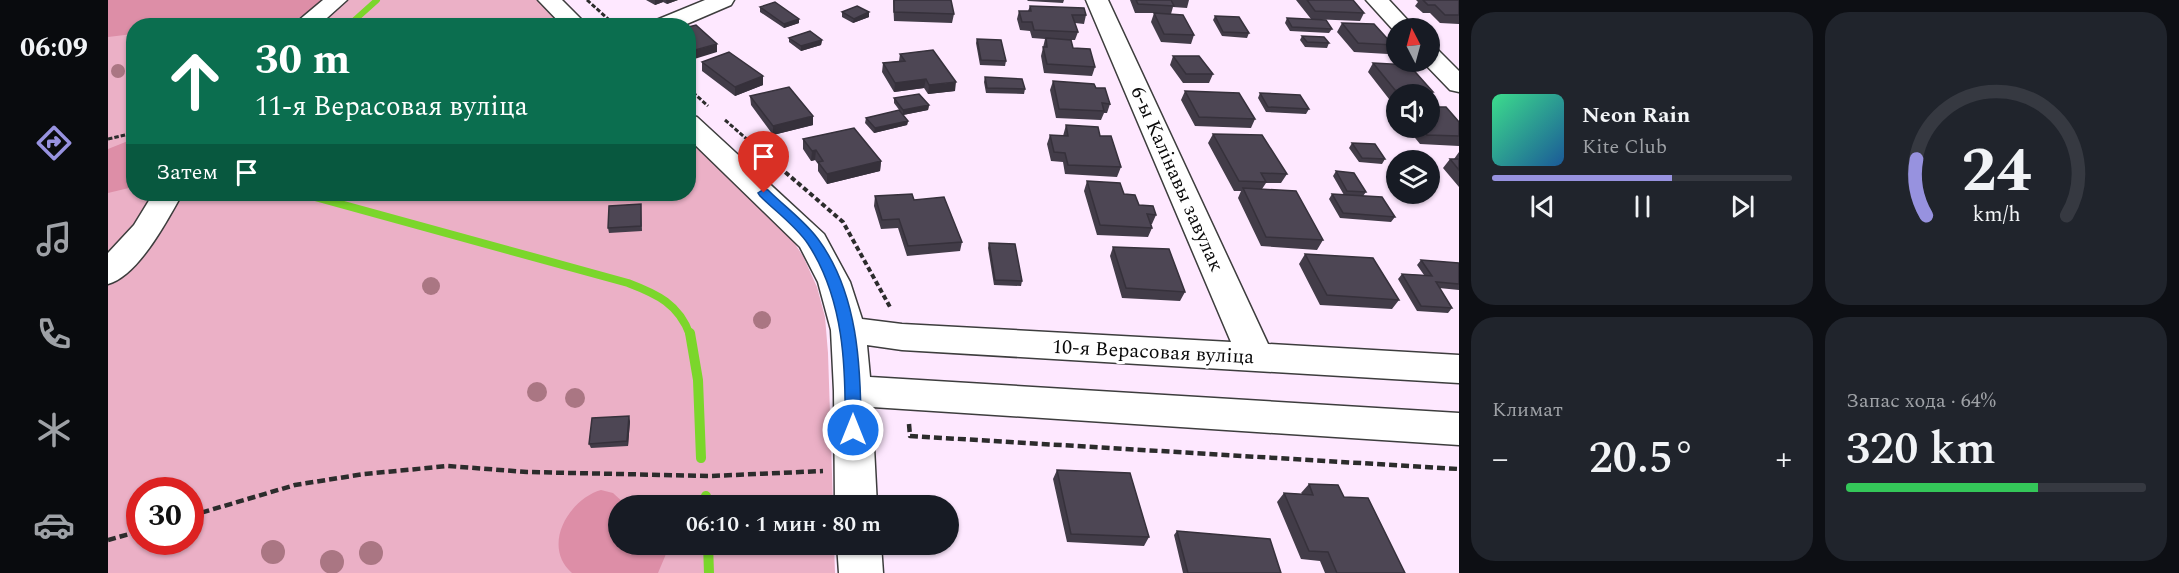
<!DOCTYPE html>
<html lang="ru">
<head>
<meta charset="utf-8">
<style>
	body { margin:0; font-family:Spectral,serif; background:#20242c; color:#f1f3f6; height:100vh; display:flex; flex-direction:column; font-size:22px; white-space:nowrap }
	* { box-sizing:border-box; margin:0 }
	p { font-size:20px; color:#9ea1a6 }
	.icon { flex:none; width:33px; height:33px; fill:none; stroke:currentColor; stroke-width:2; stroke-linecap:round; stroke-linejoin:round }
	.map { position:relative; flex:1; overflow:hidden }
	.panel { display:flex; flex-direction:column; gap:12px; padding:12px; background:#0d0f14; width:720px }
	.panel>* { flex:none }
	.banner { position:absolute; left:18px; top:18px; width:570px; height:183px; border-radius:24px; box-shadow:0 2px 4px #0004; background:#0b6e4f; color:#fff; overflow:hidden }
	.needle { width:39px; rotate:354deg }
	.fabs { position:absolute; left:1278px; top:18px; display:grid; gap:12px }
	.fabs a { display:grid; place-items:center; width:54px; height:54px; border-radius:50%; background:#171b24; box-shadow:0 2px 4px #0004; font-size:30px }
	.speed { position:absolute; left:18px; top:477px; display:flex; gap:12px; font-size:30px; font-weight:700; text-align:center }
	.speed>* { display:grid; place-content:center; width:78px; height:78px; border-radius:50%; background:#171b24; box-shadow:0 2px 4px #0004; line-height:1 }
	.speed .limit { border:9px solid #d22; background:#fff; color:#111 }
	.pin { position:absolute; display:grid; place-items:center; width:51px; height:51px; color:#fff; margin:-62px -26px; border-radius:50% 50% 50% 0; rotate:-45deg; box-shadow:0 0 6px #0007 }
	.pin .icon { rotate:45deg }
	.me { position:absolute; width:66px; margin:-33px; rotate:0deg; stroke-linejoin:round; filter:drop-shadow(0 0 4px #0008) }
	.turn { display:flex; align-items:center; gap:21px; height:126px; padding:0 30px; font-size:27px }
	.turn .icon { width:78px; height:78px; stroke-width:2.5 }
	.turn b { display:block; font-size:42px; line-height:51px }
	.then { display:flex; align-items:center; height:57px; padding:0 30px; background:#0003; gap:12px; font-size:22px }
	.big { font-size:45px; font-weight:600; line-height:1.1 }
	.panel .card { flex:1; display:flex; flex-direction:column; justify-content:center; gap:9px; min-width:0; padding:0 21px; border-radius:24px; background:#20242c }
	.panel .dial { align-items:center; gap:0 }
	.dial svg { height:156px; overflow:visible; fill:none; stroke:#363941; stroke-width:7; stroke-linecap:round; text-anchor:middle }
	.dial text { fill:#f1f3f6; stroke:none }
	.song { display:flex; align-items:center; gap:18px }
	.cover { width:72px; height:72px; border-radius:9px; background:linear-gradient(135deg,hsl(150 70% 55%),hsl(210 70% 35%)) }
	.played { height:6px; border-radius:3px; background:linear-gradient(90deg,#9792df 60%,#363941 60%) }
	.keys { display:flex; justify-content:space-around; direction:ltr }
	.heat { display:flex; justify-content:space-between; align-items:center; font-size:33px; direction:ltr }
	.charge { height:9px; border-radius:4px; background:linear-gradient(90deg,#34c759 64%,#363941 0) }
	.panel .tiles { flex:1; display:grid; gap:12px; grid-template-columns:repeat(2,1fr) }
	.trip { position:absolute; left:500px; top:495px; width:351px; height:60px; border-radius:30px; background:#171b24; box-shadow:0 2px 4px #0004; font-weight:600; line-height:60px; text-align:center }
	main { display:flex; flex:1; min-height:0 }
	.tabs { display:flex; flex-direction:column; width:108px; justify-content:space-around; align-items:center; background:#090b0e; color:#9ea1a6 }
	.tabs .icon { width:42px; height:42px }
	.tabs .selected { color:#9792df }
	.tabs b { font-size:27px; color:#f1f3f6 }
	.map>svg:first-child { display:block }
	.green { fill:#ebb0c6; fill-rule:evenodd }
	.forest { fill:#dd8ea7 }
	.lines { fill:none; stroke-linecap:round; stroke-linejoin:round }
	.stream-far2 { stroke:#7bd62b; stroke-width:6 }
	.stream-far1 { stroke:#7bd62b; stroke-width:8 }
	.stream { stroke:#7bd62b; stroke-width:10 }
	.minor-casing { stroke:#3d3d3d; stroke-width:3 }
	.path-far2 { stroke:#2c2c2c; stroke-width:3; stroke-dasharray:4.5 2; stroke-linecap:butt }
	.path-far1 { stroke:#2c2c2c; stroke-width:4; stroke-dasharray:5 3; stroke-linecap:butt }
	.path { stroke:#2c2c2c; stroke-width:4.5; stroke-dasharray:8 4; stroke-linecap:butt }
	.minor { fill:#fff; fill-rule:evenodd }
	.tree { fill:#aa7683 }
	.wall { fill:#423c48 }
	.shaded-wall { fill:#36313b }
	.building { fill:#4d4654; stroke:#36313b; stroke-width:1.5 }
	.route { fill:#1a73e8; stroke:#114b97; stroke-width:1.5 }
	.labels { text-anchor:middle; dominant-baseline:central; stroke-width:6; stroke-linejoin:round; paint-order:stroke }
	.street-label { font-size:20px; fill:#0a0a0a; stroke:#fff }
</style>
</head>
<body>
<main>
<nav class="tabs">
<b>06:09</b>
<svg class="icon selected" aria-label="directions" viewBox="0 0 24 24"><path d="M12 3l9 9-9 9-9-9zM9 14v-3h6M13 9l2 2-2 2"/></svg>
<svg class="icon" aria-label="music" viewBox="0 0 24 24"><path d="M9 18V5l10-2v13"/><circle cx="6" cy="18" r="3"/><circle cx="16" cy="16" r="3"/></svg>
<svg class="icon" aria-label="phone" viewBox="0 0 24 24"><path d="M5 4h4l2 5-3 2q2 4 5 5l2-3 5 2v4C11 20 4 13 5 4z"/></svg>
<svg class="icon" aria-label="climate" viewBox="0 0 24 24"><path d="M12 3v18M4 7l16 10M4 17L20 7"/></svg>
<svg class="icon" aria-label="car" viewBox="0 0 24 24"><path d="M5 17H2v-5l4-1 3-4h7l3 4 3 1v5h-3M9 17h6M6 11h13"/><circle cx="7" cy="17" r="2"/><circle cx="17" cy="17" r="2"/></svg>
</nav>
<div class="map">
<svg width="1351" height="573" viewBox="0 0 1351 573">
	<rect width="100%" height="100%" fill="#fee8ff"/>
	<!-- green -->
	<path class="green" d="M0 0H429L457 25 26 26V194H580L581 139 679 232 695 256 709 287 717 317 720 353 725 505 510 506V544L726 545 727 573H0ZM32 490H82V542H32Z"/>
	<!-- forest -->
	<path class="forest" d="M0 0H217L180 25 26 26 25 34 0 37Z
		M25 139V187L0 193V149Z
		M493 490 505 493 518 505 510 506V544L557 545 558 554 550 573H464C433 546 461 499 493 490Z"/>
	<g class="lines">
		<!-- stream-far2 -->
		<path class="stream-far2" d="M240 26 269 0"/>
		<!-- stream-far1 -->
		<path class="stream-far1" d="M196 194 520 283C549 294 571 304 582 335"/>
		<!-- stream -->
		<path class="stream" d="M582 333 590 380 593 458
			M598 496 599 506
			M600 544 601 573"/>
		<!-- minor casing -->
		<g class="minor-casing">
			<path id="minor" d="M215 0H239L210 26H184Z
				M430 0H454L480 26H455Z
				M597 0H626L623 5 574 26H543L546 21Z
				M978 0H1000L1160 344 1351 355V383L794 350 759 345 762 377 1351 413V445L764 407 769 506H727L726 391 723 330 710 282 692 247 580 138V115L589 117 716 234 742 282 754 319 794 324 1123 342Z
				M1258 0H1281L1307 28H1288V33Z
				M1322 48 1330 50 1351 71V92L1342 90 1315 62H1322Z
				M45 194H74C59 221 30 276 0 284V253L26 225Z
				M729 544H773L775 573H731Z"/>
		</g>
		<!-- path-far2 -->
		<path class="path-far2" d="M479 0 508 26
			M580 88 600 106
			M617 120 649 148
			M0 139 26 133"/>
		<!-- path-far1 -->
		<path class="path-far1" d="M647 146 735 222 782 307"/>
		<!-- path -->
		<path class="path" d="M801 424 802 436 1351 469
			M82 516 187 485 256 474 340 466 419 472 603 476 715 471
			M0 540 32 531"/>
		<!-- minor -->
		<use href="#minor" class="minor"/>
	</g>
	<!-- trees -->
	<g class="tree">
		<circle cx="10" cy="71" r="7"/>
		<circle cx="323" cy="286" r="9"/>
		<circle cx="654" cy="320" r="9"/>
		<circle cx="429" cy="392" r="10"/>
		<circle cx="467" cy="398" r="10"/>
		<circle cx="165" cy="552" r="12"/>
		<circle cx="263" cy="553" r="12"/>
		<circle cx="224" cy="562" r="12"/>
	</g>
	<!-- wall -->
	<path class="wall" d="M538 0H570L559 4 555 2 547 5Z
		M785 0 846 14 844 23 786 21Z
		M919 0H956L955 3 920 1Z
		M1022 0H1081L1079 8 1065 7 1063 14 1086 35 1083 44 1053 42 1043 22 1046 13H1027Z
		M1188 0H1245L1256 13 1252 21 1203 19Z
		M1308 0H1351V24L1332 23 1322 13H1315L1307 6 1310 2Z
		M922 6 978 15 976 24 967 23 970 32 967 40H963L965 48 987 67 984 76 936 73 933 56 937 39 924 38 922 31 912 30 909 19 911 11H920Z
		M652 7 691 23 676 28 652 12Z
		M734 12 761 17 745 23 734 17Z
		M1107 16 1141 33 1139 38 1114 36 1105 20Z
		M1179 18 1224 29 1221 33 1182 31 1177 23Z
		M1234 23 1285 45 1280 54 1246 52 1229 32Z
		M1194 36 1221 43 1219 48 1197 47 1192 40Z
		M681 38 714 40 713 45 693 51 681 42Z
		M869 39 898 61 897 66 872 65 868 43Z
		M792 54 847 91 820 94 816 88 786 92 774 72 775 63 791 61Z
		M1065 56 1105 74 1101 83H1075L1062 65Z
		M594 62 655 85 627 96 594 71Z
		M1265 63 1325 92 1322 97V94H1288V100L1281 99 1260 72Z
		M877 77 917 89 916 94 878 93 876 82Z
		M945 81 988 88 1002 104 999 113H996L993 120 948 118 942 90Z
		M1077 91 1147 119 1143 128 1087 126 1073 100Z
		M1152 93 1201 109 1198 114 1158 112 1150 98Z
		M642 96 705 125 665 135 643 105Z
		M786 98 821 105 820 110 795 115 786 103Z
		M758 118 800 121 799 125 766 133 757 123Z
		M1351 122V146L1312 144 1299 128H1322Z
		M958 125 992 136 1013 167 1009 177 957 174 955 162 943 161 939 144 942 135 955 136Z
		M1105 134 1179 174 1173 183H1158L1154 189 1215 240 1209 250 1153 246 1130 198 1133 191H1126L1100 143Z
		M695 139 773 161 772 171 719 184 710 171V164L707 160 703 161 695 149Z
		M1244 143 1277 159 1274 164 1251 162 1241 148Z
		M1351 152V187L1335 168 1342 159H1346Z
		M1228 171 1258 192 1255 196 1287 217 1283 222 1232 218 1221 199 1224 194 1236 195 1225 176Z
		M979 181 1016 194 1031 205 1048 215 1044 224H1043L1044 228 1040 237 989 235 976 191Z
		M767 196 806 200 854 242 852 251 799 256 790 228 773 229 766 206Z
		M533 204 534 231 501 233 500 228Z
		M881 243 914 281 913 286 886 285 880 248Z
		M1005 247 1077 292 1072 301 1014 298 1002 256Z
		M1197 254 1291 300 1284 309 1212 305 1191 264Z
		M1313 260 1351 263V290L1331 288 1344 308 1340 313 1309 311 1290 279 1294 274 1316 275 1309 265Z
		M522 421 520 446 483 448 481 444Z
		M949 470 1041 537 1036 546 959 542 945 479Z
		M1201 484 1236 497 1297 573H1217L1212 561 1193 559 1169 502 1176 493 1194 494 1193 493Z
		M1069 531 1173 573H1075L1066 535Z"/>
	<!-- shaded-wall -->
	<path class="shaded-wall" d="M547 0H555V2L547 5Z
		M558 0H570L559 4Z
		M761 12V17L745 23 746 19Z
		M691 19V23L676 28V24Z
		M714 40 713 45 693 51V46Z
		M609 44V52L580 61V52Z
		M655 76V85L627 96V87Z
		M818 79 816 88 786 92 787 83Z
		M848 82 847 91 820 94 821 85Z
		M821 105 820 110 795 115V110Z
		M705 116V125L665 135V126Z
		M800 121 799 125 766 133 767 128Z
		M708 150 707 160 703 161 704 151Z
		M773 161 772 171 719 184V174Z
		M521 416 522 421 520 446 519 441Z"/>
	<!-- building -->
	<path class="building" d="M786 0H843L846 14 786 12Z
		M1028 0H1063L1066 6 1030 4Z
		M1199 0H1245L1256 13 1207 11Z
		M1315 0H1351V15H1337L1327 5H1320Z
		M667 2 691 19 676 24 652 7Z
		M749 6 761 12 746 19 734 12Z
		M922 6 976 8 978 15H964L970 32 926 30 924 22H914L911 11H923Z
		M1046 13 1075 15 1086 35 1056 34Z
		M1107 16 1131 17 1141 33 1115 32Z
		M1179 18 1218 20 1224 29 1184 27Z
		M1234 23 1266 24 1285 45 1250 43Z
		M588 25 609 44 580 52V27Z
		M702 31 714 40 693 46 681 38Z
		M1194 36 1216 37 1221 43 1199 42Z
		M938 38 963 40 965 48 982 49 987 67 939 64 935 47H939Z
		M869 39 893 40 898 61 873 60Z
		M825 50 848 82 821 85 818 79 787 83 775 63 797 61 792 54Z
		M621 52 655 76 627 87 594 62Z
		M1065 56H1091L1105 74H1078Z
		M1265 63 1301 65 1325 92 1287 90Z
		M877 77 914 79 917 89 879 88Z
		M945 81 986 84 988 88H997L1002 104 994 103 996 111 951 109Z
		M681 87 705 116 665 126 642 96Z
		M1077 91 1131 93 1147 119 1091 117Z
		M1152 93 1192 95 1201 109 1160 107Z
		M811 94 821 105 795 110 786 98Z
		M1322 107H1338L1351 122V136L1319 135 1313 128H1322Z
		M791 110 800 121 767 128 758 118Z
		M958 125 990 127 992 136H1003L1013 167 960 165 957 153 946 152 942 135 960 136Z
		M746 128 773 161 719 174 710 162 715 161 708 150 704 151 695 139Z
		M1105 134 1154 135 1179 174 1153 173 1158 182 1131 181Z
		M1244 143 1267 144 1277 159 1254 158Z
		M1342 159H1351V170Z
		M1228 171 1246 173 1258 192 1239 191Z
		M979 181 1012 183 1016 194 1027 195 1031 205 1045 206 1048 215 1039 214 1044 228 992 225Z
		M1135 188 1188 191 1215 240 1158 237Z
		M804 194 806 200 836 197 854 242 800 246 791 219 774 220 767 196Z
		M1224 194 1274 197 1287 217 1235 213Z
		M533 204V226L500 228 501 206Z
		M881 243 907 244 914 281 887 280Z
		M1005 247 1061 249 1077 292 1018 288Z
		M1197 254 1265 258 1291 300 1219 295Z
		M1313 260 1351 263V284L1328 282 1344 308 1313 306 1294 274 1324 276Z
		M521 416 519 441 481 444 484 418Z
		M949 470 1022 473 1041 537 963 534Z
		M1201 484 1230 485 1236 497 1260 498 1297 573H1229L1220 552 1201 551 1176 493 1205 495Z
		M1069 531 1162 539 1173 573H1080Z"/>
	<!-- route -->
	<path class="route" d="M656 189 660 190C676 206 697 221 710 239 750 293 753 366 753 430L751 435 745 437 740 435 737 430C738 367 736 299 700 244 688 226 667 211 652 196L650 193Z"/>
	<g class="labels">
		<!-- street labels -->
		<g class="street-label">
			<text transform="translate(1069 179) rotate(66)">6-ы Калінавы завулак</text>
			<text transform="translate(1045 352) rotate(3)">10-я Верасовая вуліца</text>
		</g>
	</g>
</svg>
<div class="fabs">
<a><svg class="needle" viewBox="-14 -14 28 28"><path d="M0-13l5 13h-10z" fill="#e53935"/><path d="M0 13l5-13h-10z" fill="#9ea1a6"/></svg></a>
<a><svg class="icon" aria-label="sound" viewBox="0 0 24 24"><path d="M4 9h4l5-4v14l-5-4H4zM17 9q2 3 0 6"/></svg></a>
<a><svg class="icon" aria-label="layers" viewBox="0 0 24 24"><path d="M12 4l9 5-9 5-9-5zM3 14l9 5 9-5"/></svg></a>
</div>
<div class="speed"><div class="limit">30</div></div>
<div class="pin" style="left:656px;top:193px;background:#d93025"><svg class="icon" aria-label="arrive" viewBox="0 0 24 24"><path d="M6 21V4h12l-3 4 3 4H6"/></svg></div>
<svg class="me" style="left:745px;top:430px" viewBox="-20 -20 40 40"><circle r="17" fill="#1a73e8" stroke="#fff" stroke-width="3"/><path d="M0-11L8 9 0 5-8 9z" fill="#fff"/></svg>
<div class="trip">06:10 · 1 мин · 80 m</div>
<div class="banner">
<div class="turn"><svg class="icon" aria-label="ahead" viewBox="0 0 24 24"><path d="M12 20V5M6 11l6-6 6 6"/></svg><div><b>30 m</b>11-я Верасовая вуліца</div></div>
<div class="then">Затем<svg class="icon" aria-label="arrive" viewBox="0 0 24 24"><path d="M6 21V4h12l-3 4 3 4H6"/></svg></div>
</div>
</div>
<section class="panel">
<div class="tiles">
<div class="card">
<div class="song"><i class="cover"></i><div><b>Neon Rain</b><p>Kite Club</p></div></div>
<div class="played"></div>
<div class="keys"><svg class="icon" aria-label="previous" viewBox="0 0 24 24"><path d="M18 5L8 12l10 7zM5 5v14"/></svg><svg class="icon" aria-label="pause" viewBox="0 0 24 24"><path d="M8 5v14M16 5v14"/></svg><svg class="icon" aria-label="next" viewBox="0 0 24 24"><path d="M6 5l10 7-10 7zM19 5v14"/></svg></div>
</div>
<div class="card dial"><svg viewBox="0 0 100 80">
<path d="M14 69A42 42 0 1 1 86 69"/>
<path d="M14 69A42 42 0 0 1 9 40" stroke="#9792df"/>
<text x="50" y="56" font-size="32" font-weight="700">24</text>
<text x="50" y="72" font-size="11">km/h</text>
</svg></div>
<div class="card"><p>Климат</p>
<div class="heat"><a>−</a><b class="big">20.5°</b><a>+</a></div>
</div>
<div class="card"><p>Запас хода · 64%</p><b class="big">320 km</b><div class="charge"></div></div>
</div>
</section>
</main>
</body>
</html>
